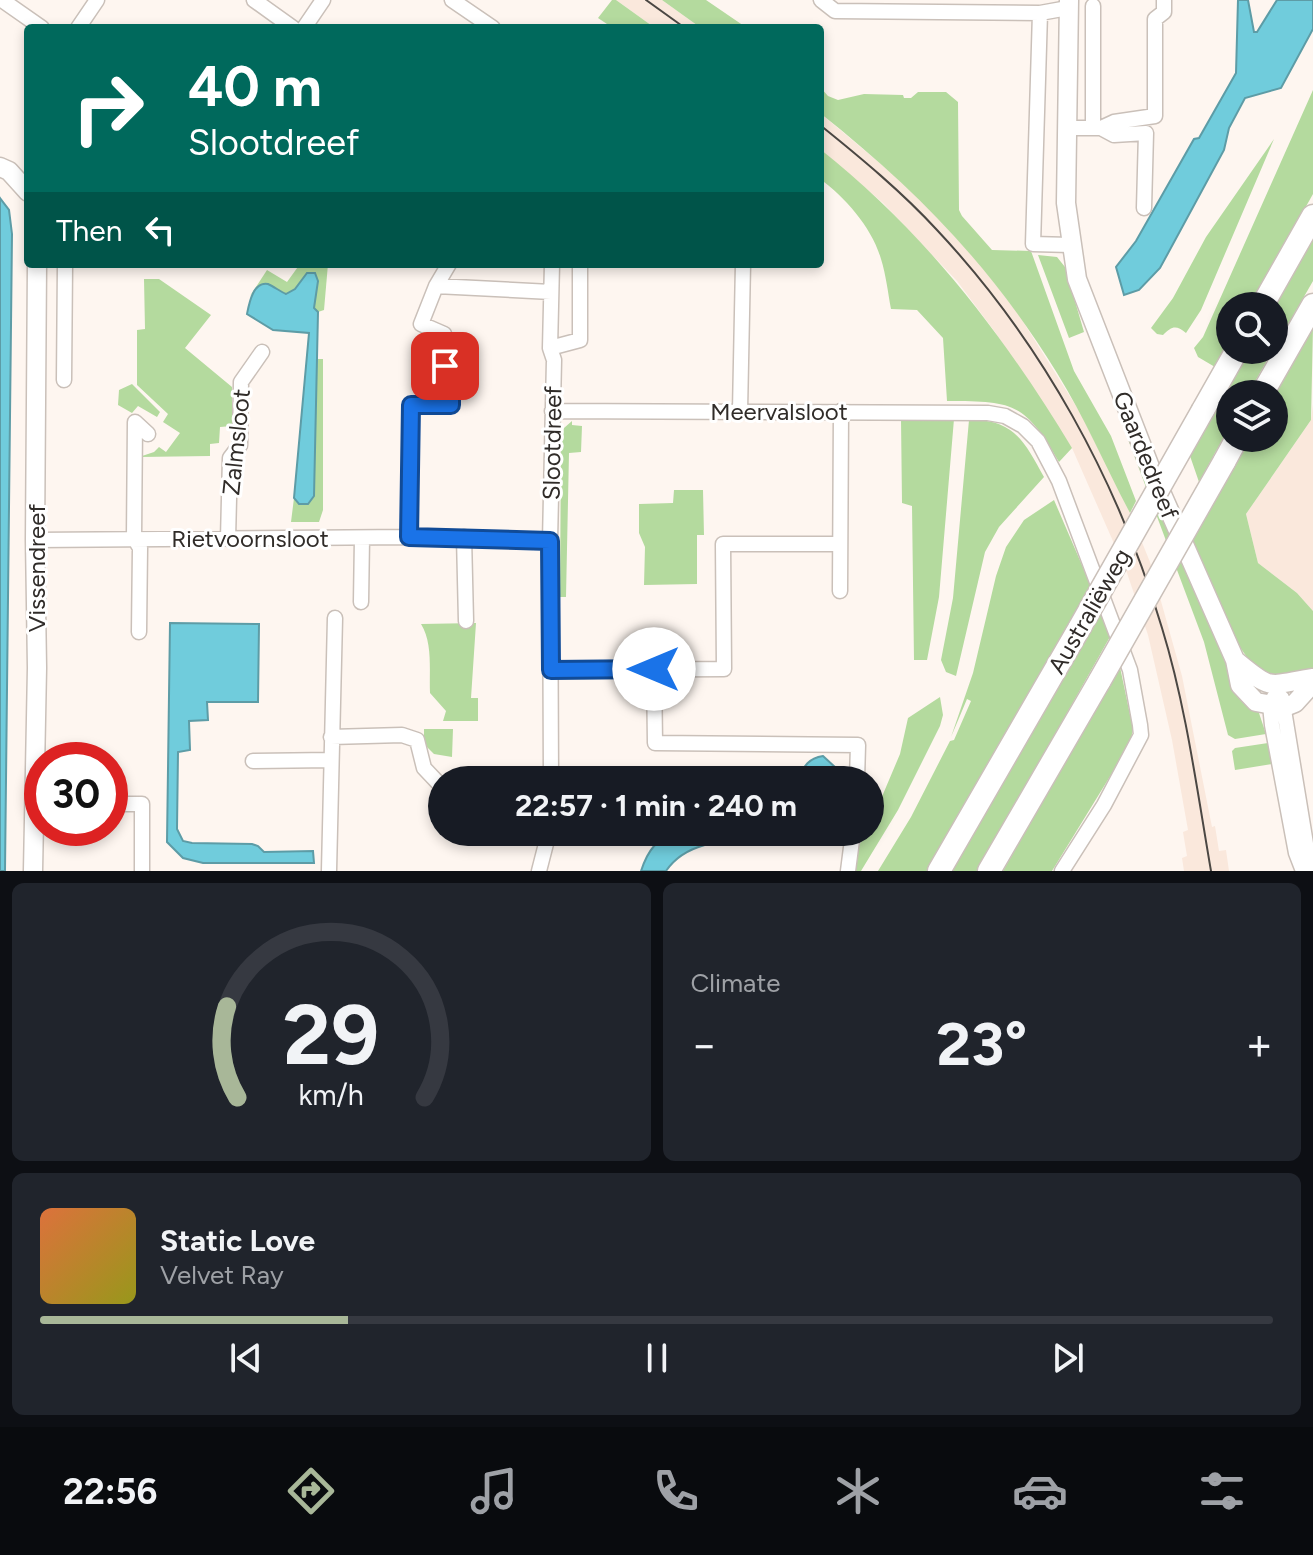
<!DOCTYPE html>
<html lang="en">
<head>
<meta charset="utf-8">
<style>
	body { margin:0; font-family:Figtree,sans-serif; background:#20242c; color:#f1f3f6; height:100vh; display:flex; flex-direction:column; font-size:30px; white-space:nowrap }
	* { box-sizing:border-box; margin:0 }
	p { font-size:26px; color:#9ea1a6 }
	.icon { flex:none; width:44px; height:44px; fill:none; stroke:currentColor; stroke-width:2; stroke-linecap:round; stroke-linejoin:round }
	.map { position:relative; height:871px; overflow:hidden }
	.details { display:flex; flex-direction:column; gap:12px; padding:12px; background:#0d0f14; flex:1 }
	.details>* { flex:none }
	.top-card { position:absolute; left:24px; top:24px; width:800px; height:244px; border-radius:8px; box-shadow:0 4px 12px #0003; background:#00695c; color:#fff; overflow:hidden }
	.buttons { position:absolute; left:1216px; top:292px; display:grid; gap:16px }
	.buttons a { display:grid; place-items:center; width:72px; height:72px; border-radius:50%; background:#171b24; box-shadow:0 4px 12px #0003; font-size:40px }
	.speed { position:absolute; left:24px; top:742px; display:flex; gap:16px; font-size:40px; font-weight:700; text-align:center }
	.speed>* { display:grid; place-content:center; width:104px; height:104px; border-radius:50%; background:#171b24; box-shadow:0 4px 12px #0003; line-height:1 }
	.speed .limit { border:12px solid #d22; background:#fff; color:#111 }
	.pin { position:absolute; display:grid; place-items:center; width:68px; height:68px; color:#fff; margin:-34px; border-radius:16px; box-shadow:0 4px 12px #0006 }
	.me { position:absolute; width:88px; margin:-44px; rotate:270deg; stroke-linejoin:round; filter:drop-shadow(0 0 6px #0008) }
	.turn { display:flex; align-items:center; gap:28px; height:168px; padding:0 32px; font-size:36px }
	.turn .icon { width:104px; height:104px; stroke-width:2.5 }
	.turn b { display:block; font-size:56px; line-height:68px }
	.then { display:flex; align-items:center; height:76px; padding:0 32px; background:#0003; gap:16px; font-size:30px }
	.big { font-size:60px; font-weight:700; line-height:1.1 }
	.details .tile { flex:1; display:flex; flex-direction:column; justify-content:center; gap:12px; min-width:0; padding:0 28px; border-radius:12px; background:#20242c }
	.details .dial { align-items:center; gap:0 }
	.dial svg { height:208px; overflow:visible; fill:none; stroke:#363941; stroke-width:7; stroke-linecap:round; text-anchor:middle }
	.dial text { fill:#f1f3f6; stroke:none }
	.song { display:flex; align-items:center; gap:24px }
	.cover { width:96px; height:96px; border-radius:12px; background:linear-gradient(135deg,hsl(20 70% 55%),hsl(60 70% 35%)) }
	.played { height:8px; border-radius:4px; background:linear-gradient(90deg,#a8b798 25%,#363941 25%) }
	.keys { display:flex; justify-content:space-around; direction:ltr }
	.heat { display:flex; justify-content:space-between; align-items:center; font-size:44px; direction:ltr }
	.details .tiles { flex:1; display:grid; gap:12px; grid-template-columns:1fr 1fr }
	.tile:last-child { grid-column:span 2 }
	.trip { position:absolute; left:428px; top:766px; width:456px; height:80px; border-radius:40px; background:#171b24; box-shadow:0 4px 12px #0003; font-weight:700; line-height:80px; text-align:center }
	.tabs { display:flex; height:128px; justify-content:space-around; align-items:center; background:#090b0e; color:#9ea1a6 }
	.tabs .icon { width:56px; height:56px }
	.tabs .active { color:#a8b798 }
	.tabs b { font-size:36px; color:#f1f3f6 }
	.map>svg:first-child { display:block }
	.built { fill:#fae8dc }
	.green { fill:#b4da9e }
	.water { fill:#70ccdc; stroke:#5d9ca6; stroke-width:2 }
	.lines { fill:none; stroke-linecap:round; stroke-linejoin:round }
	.minor-casing { stroke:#cac0b9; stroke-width:17 }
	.tertiary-casing { stroke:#cac0b9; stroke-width:21 }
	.primary-casing { stroke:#cac0b9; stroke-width:25 }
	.minor { stroke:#fff; stroke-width:14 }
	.tertiary { stroke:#fff; stroke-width:18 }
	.primary { stroke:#fff; stroke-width:22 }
	.tram { stroke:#4b4743; stroke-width:2 }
	.primary-bridge-casing { stroke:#cac0b9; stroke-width:25; stroke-linecap:butt }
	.primary-bridge { stroke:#fff; stroke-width:22 }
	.route-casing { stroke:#114b97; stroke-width:20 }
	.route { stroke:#1a73e8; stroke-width:14 }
	.labels { text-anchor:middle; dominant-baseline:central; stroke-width:6; stroke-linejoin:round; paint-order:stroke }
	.street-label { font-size:24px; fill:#302c29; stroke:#fff }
</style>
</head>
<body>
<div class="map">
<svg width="1313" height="871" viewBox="0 0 1313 871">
	<rect width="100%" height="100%" fill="#fef6f0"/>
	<!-- built -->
	<path class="built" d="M616 0H662L701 28H655Z
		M820 113 907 186 944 223 978 262 1017 312 1081 414 1130 513 1150 562 1182 676 1212 827 1215 826 1219 851 1226 850 1229 871H1184L1182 858 1187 856 1183 832 1188 830 1172 740 1148 635 1127 573 1072 448 995 332 957 281 883 203 820 149Z
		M1313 404V611L1297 593 1258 563 1246 514 1311 420Z"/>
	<!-- green -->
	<path class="green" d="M612 0H616L655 28H613L598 18Z
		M662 0H706L747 28H701Z
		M820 87 828 96 838 100 864 94 903 95 904 98H911L918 92H946L958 102 959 210 962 216 992 250 1031 251 1074 371 1111 436 1136 501 1130 513C1105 466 1085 418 1057 373 991 266 918 191 820 113Z
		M1313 90V194L1250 306H1230V341L1215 367 1198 357 1194 348 1203 337Z
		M1274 139 1201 310 1186 333C1176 325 1172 326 1163 335L1157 334 1151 328 1173 298 1206 237Z
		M820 149C925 232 1003 334 1072 448L1059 462C1025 403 1014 401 947 401L943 338 917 310 891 309C888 293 886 275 881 259 872 228 846 198 820 179Z
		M1313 239V281L1274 349V307Z
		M1038 255 1057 257 1065 267 1084 332 1069 338Z
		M300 264H328L324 310 318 312 314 308 317 281 307 274 295 289 286 295 261 285 250 296 267 270 287 282Z
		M144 279H159L211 315 185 348 232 387V426L220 427 219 443 210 444V456L139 457 154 452 159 447 166 452 180 433 163 422 168 414 137 385V330L145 329Z
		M1313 326 1311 420 1246 514 1258 563 1297 593 1313 611V668C1301 676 1279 681 1265 674 1237 661 1205 573 1191 543L1249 438H1274V394Z
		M1250 350H1273L1248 394H1230V426L1199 482 1190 456Z
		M417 351H428V357H440L441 390H445L444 398H430V389H418V374H428V365L417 364Z
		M317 359H323V510L319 522H291L294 498 299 504 314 496Z
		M132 384 160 412 157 417 138 406 132 413 118 405 119 390Z
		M901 419H954L939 597 927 660H914L912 506 902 503Z
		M969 420C1014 418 1025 443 1044 477L999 527 985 552 956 676 946 672 941 660 953 598Z
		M572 421V425L582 426 581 452 569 453 566 597H560L561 435 564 428Z
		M1123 426 1240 695 1258 710 1266 734 1235 739 1228 735 1204 642Z
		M674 490H703L704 535H697V584L644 585 645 547 639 533V504L673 503Z
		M1054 500 1091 586 928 871H878L911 817 950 741 954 740 971 701 967 699 951 737 973 673 996 576 1006 547 1024 520Z
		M1103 610 1111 635 978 871H952Z
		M476 623 471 698H478V721H443L446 711 430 693C429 671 433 643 421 624Z
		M1120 667 1133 729 1131 739 1125 752 1052 871H1003Z
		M940 697 943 715 940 726 898 810 861 871H846L866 832H870V825L900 754 908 718Z
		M424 729H453L452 757 434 754 424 744Z
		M1268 743 1272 764 1235 770 1232 751 1235 748Z"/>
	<!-- water -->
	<path class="water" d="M1238 0H1248L1254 32H1257L1277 0H1313V29L1281 88 1245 98 1229 128 1224 150 1160 268 1139 290 1124 295 1116 267 1136 241 1194 139 1199 138 1236 73Z
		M0 198 9 210 12 234 5 871H0Z
		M307 273H315L318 281 314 308 318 312 314 496 308 504H299L294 498 309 333 273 330 247 314C249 304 253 281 268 284 273 286 281 292 286 294L295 289Z
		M170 623 259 624 258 702H207L208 720 189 721 190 750 178 752 177 829 183 841 192 843 252 844 258 846 264 852 313 851 314 863H203L183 858 167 842Z
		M823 756 836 768 837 780H799C803 766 809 758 823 756Z
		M678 832H800C759 845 694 829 666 871H641C648 850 656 839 678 832Z"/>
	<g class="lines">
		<!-- minor casing -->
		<g class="minor-casing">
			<path id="minor" d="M2 0 42 28
				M254 0 293 28
				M452 0 493 28
				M821 0 835 11 1040 13 1068 8
				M1040 13 1033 244 1070 245
				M78 28 97 0
				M304 28 323 0
				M1093 127V6
				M1066 128H1101L1114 122 1155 116V19L1164 12V0
				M1101 128 1114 135 1146 133 1144 208
				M436 286 551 292
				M550 348 580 340V264
				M64 380 65 264
				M552 411 988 413 1005 416 1023 426 1038 441 1059 481 1130 670 1140 725 1141 735 1104 805 1062 871
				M740 411 743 264
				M409 537 411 405H451L444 334 421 324 436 286 449 264
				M464 537 466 621
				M228 539 230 458 240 445 241 382 262 352
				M35 540 409 537 550 541
				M840 591 841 411
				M361 602 362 538
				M139 632 140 548 134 538 135 422 148 434
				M654 669 655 743 858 745 857 780
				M551 670 724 669 723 544H840
				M1274 697 1270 705 1272 725 1296 853 1303 871
				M1282 698 1308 856 1307 871
				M331 737 402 735 417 740 424 768 442 787
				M253 761 331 760
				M551 780 550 541 554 360 550 348 552 264
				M110 804H142V871
				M329 871 335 618
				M539 871 549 832
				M848 871 853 832"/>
		</g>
		<!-- tertiary casing -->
		<g class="tertiary-casing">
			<path id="tertiary" d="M1069 0 1066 203 1077 279 1150 467 1235 660 1240 685 1256 702 1285 707 1295 703 1313 683
				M0 167 9 171 28 192
				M1235 660C1273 692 1267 685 1313 678
				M33 871 37 668 35 540 37 264"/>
		</g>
		<!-- primary casing -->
		<g class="primary-casing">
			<path id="primary" d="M1262 306 1313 216
				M1262 394 1313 305
				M1203 410 1237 350
				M1224 462 1237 438
				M939 871 1080 627
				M989 871 1100 680"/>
		</g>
		<!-- minor -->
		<use href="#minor" class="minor"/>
		<!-- tertiary -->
		<use href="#tertiary" class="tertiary"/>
		<!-- primary -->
		<use href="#primary" class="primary"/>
		<!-- tram -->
		<path class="tram" d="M646 0 685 28
			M820 125C861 158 902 192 937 230 1042 342 1118 481 1162 628 1186 706 1197 790 1211 871"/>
		<!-- primary-bridge casing -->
		<g class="primary-bridge-casing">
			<path id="primary-bridge" d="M1080 627 1203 410
				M1100 680 1224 462"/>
		</g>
		<!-- primary-bridge -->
		<use href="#primary-bridge" class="primary-bridge"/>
	</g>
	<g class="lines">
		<!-- route casing -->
		<g class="route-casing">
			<path id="route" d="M445 366 451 384V405H411L409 537 550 541 551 670 654 669"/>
		</g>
		<!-- route -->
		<use href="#route" class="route"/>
	</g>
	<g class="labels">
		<!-- street labels -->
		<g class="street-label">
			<text x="779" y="411">Meervalsloot</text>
			<text transform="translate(236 442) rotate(-84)">Zalmsloot</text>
			<text transform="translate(552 443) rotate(-89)">Slootdreef</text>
			<text transform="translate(1146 455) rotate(68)">Gaardedreef</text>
			<text x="250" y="538">Rietvoornsloot</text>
			<text transform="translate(36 568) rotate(-90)">Vissendreef</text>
			<text transform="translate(1089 611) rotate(-60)">Australiëweg</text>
		</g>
	</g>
</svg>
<div class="buttons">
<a><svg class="icon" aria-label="search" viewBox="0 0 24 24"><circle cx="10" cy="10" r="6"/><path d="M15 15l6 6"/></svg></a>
<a><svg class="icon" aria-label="layers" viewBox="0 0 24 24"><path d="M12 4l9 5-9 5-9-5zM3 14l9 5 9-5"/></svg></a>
</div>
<div class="speed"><div class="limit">30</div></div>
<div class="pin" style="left:445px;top:366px;background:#d93025"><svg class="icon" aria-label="arrive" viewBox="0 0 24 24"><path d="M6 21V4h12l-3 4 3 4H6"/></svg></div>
<svg class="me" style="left:654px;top:669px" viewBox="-20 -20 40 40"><circle r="19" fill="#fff"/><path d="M0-13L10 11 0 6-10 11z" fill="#1a73e8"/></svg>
<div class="trip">22:57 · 1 min · 240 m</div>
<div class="top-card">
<div class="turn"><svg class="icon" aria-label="right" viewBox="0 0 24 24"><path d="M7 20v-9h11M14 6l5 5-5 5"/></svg><div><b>40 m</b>Slootdreef</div></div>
<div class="then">Then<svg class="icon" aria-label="left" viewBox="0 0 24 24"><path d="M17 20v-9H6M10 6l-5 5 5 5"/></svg></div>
</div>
</div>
<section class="details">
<div class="tiles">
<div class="tile dial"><svg viewBox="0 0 100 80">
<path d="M14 69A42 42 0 1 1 86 69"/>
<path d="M14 69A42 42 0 0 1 10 34" stroke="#a8b798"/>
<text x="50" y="56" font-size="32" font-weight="700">29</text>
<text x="50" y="72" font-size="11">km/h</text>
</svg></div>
<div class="tile"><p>Climate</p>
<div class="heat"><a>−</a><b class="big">23°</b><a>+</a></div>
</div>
<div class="tile">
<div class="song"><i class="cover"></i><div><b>Static Love</b><p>Velvet Ray</p></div></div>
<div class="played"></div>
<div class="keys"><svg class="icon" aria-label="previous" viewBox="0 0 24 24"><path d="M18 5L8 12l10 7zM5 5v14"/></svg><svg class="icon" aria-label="pause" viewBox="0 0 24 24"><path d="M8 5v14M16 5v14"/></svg><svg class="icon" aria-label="next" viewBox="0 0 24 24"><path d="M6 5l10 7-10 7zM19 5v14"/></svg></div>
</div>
</div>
</section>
<nav class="tabs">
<b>22:56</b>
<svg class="icon active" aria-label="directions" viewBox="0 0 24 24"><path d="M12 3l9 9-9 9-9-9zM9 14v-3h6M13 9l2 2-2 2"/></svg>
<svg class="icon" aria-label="music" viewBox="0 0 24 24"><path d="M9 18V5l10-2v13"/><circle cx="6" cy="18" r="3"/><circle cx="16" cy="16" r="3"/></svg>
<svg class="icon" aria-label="phone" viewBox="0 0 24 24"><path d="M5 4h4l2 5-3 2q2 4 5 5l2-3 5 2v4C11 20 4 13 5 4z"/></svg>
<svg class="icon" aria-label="climate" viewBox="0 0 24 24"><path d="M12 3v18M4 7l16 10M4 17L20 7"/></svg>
<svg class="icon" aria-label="car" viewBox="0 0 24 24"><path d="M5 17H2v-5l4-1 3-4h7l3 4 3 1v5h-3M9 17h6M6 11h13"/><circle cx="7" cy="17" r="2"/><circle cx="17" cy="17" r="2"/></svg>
<svg class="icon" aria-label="filters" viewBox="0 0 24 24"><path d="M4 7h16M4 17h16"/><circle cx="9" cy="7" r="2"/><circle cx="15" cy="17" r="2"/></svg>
</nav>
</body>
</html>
